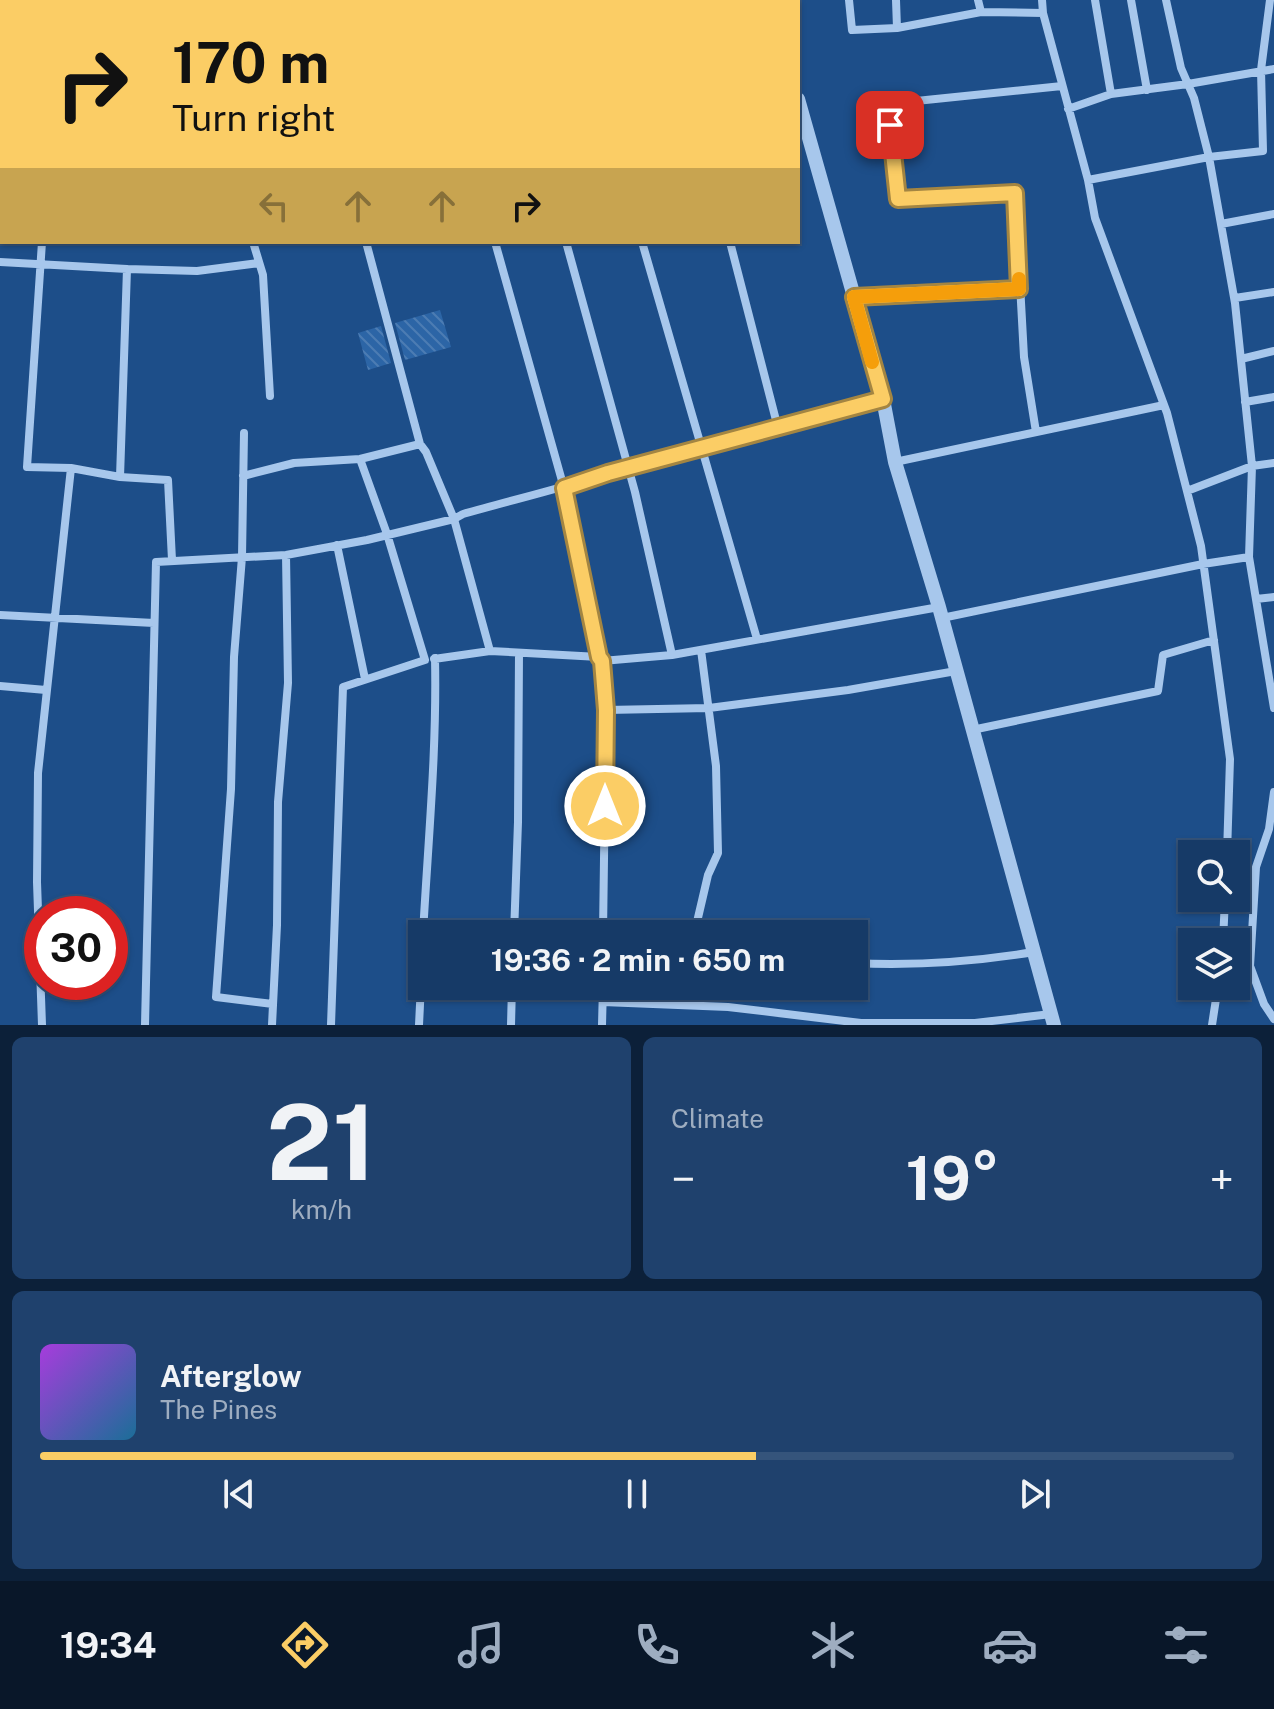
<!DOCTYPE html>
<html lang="en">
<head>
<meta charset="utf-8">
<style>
	body { margin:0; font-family:"Public Sans",sans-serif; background:#1f416d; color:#f1f3f6; height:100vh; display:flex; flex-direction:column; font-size:30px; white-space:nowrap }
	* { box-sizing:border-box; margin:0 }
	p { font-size:26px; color:#9eadc0 }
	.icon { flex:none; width:44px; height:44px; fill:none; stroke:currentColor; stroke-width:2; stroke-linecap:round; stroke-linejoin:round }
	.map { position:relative; height:1025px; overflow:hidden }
	.details { display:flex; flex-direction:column; gap:12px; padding:12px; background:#0c2039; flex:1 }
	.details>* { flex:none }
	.banner { position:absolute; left:0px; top:0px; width:800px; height:244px; box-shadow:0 2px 6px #0004,0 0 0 2px #35547b; background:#fbcd65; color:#111; overflow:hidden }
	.controls { position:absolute; left:1178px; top:840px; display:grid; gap:16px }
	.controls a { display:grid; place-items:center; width:72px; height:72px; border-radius:0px; background:#163a67; box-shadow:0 2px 6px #0004,0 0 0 2px #35547b; font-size:40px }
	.speed { position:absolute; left:24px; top:896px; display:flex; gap:16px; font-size:40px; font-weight:700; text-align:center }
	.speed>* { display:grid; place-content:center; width:104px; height:104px; border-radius:50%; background:#163a67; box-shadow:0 2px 6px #0004,0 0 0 2px #35547b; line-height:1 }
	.speed .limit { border:12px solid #d22; background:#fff; color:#111 }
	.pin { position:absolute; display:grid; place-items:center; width:68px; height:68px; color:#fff; margin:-34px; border-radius:16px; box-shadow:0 4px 12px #0006 }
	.me { position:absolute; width:88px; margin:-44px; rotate:0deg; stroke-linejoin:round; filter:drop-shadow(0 0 6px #0008) }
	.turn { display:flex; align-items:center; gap:28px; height:168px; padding:0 40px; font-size:36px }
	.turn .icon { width:104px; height:104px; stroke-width:2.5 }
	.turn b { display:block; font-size:56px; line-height:68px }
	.lanes { display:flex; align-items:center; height:76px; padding:0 40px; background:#0003; justify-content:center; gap:40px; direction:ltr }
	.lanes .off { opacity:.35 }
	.big { font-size:60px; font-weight:700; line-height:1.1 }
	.details .card { flex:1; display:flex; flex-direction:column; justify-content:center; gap:12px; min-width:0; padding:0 28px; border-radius:12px; background:#1f416d }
	.details .dial { align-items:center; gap:0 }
	.dial b { font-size:104px; line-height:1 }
	.song { display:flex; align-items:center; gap:24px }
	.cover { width:96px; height:96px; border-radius:12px; background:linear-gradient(135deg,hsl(280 70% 55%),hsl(200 70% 35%)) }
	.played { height:8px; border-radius:4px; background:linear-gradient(90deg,#fbcd65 60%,#35547b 60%) }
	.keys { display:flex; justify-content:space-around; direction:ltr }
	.heat { display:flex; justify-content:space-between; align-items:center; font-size:44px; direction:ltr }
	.details .tiles { flex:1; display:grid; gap:12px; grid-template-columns:1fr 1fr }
	.card:last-child { grid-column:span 2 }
	.trip { position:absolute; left:408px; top:920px; width:460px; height:80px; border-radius:0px; background:#163a67; box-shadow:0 2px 6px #0004,0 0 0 2px #35547b; font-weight:700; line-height:80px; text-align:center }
	.dock { display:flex; height:128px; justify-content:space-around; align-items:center; background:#091729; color:#9eadc0 }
	.dock .icon { width:56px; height:56px }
	.dock .current { color:#fbcd65 }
	.dock b { font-size:36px; color:#f1f3f6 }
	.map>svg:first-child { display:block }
	.park { fill:url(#park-crowns) }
	.building { fill:url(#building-back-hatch) }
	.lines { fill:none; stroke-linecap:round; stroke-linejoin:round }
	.minor { stroke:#a7c7ec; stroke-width:8 }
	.tertiary { stroke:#a7c7ec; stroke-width:14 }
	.route-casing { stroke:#a38542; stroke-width:20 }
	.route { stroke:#fbcd65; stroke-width:14 }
	.slow { stroke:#f59e0b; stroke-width:14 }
</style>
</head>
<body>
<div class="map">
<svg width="1274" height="1025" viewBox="0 0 1274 1025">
	<defs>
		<pattern id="park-crowns" width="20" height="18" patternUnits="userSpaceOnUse" patternTransform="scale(2)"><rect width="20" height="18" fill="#2660a1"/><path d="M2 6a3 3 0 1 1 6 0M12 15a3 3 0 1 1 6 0" fill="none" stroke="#4778af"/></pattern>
		<pattern id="building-back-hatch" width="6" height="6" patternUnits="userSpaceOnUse" patternTransform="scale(2)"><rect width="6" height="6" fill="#2c65a6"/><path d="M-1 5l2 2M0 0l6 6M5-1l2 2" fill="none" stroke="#4c7cb3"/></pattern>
	</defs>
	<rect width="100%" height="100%" fill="#1d4e89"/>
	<!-- park -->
	<path class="park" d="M386 0H564V2H379Z"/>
	<!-- building -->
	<path class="building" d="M440 310 451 347 405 360 395 323Z
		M381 326 391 363 368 370 358 333Z"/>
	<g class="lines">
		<!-- minor -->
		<path class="minor" d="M284 0V2
			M573 0 574 2
			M849 0 852 30 897 28 981 12
			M896 0 897 28
			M978 0 981 12 1043 13
			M1042 0 1043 13 1088 180 1095 218 1167 413 1201 546 1230 759 1227 854
			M1095 0 1111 94
			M1131 0 1147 90
			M1166 0 1181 68 1194 98 1209 157 1263 151 1261 70 1270 0
			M176 2 186 0
			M329 2 336 0
			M0 13H2
			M0 77H2
			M1068 109 1111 94 1188 84 1274 69
			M0 138H2
			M1088 180 1209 157 1235 303 1252 466 1249 557 1274 708
			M1221 224 1274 214
			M42 242 27 467 71 468 38 773 37 882 42 1025
			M253 242 263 275 270 396
			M366 242 420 444 426 452 454 519 490 651
			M495 242 564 488 599 657 602 661 606 710 603 934
			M566 242 635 492 672 655
			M642 242 757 639
			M730 242 778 428
			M0 262 127 269 120 477 168 480 172 560
			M127 269 197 271 259 263
			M854 297 1019 289
			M1235 298 1274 292
			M1241 359 1274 351
			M1245 402 1274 397
			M1036 432 1024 357 1015 193 898 199 887 104 1062 86
			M244 433 242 557 234 657 231 789 216 997 273 1004
			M895 462 1164 405
			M71 468 120 477
			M243 476 294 463 360 459 420 444
			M1187 491 1252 466 1274 463
			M337 545 365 679
			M1256 599 1274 597
			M0 615 154 623
			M942 618 1203 564 1249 557
			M434 659 490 651 599 657
			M602 661 672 655 939 607
			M0 686 46 690
			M606 710 709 708 848 690 956 671
			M972 730 1158 691 1163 655 1214 640
			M1274 792 1269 829 1256 867 1250 966 1264 1004 1274 1019
			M423 934C428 842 437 750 435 658
			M514 934 518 822 519 653
			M697 934V922L708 875 718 853 716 766 701 650
			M1223 942 1225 898
			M854 963C916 966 972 962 1034 952
			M603 1002 728 1007 861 1023H975L1051 1014
			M697 1005V986
			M145 1025 156 562 286 555 367 540 454 519 463 514C512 500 560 489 608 473L883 399
			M272 1025 277 925 278 802 288 683 286 555
			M331 1025 343 687 425 660 387 534 360 459
			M419 1025 422 964
			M511 1025 512 986
			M602 1025 603 986
			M1212 1025 1218 986"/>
		<!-- tertiary -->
		<path class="tertiary" d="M768 0 769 2
			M798 99 883 399 895 462 939 607 1054 1025"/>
	</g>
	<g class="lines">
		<!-- route casing -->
		<g class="route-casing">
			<path id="route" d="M605 806 606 710 602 661 599 657 564 488 608 473 883 399 854 297 1019 289 1015 193 898 199 890 125"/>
		</g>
		<!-- route -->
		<use href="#route" class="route"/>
		<!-- slow -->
		<path class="slow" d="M872 362 854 297 1019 289V279"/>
	</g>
</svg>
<div class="controls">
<a><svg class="icon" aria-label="search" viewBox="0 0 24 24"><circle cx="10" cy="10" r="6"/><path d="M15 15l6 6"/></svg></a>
<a><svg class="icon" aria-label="layers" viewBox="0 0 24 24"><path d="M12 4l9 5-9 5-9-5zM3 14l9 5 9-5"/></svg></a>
</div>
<div class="speed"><div class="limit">30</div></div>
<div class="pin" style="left:890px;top:125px;background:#d93025"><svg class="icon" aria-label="arrive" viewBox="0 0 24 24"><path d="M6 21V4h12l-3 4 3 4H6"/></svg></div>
<svg class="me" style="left:605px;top:806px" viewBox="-20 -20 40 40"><circle r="17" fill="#fbcd65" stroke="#fff" stroke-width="3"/><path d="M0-11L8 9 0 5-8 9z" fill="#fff"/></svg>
<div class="trip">19:36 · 2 min · 650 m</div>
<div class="banner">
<div class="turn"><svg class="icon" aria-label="right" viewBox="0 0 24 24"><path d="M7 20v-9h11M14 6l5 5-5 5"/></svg><div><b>170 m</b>Turn right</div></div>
<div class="lanes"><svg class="icon off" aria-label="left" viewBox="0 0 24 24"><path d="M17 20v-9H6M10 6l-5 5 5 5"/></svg><svg class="icon off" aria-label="ahead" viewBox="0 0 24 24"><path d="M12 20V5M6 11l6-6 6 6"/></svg><svg class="icon off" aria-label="ahead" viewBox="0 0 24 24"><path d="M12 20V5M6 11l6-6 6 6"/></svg><svg class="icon" aria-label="right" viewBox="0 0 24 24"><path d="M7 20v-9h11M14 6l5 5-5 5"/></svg></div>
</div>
</div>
<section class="details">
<div class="tiles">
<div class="card dial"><b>21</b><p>km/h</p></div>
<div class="card"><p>Climate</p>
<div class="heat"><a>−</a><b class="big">19°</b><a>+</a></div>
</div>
<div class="card">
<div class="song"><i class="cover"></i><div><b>Afterglow</b><p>The Pines</p></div></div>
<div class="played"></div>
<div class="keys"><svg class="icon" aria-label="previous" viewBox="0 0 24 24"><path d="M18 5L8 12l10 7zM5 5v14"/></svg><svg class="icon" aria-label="pause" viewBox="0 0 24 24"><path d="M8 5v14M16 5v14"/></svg><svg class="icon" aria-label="next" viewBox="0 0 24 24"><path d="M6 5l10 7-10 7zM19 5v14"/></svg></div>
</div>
</div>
</section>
<nav class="dock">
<b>19:34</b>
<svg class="icon current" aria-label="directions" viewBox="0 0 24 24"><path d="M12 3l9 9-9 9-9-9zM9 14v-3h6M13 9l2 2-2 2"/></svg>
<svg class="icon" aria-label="music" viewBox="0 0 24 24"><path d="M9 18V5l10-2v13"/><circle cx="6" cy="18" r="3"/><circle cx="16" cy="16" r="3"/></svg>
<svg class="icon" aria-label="phone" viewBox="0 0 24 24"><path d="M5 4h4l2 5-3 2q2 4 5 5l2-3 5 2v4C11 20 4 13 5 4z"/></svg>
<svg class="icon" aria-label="climate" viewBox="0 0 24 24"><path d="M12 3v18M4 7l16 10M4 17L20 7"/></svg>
<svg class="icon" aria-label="car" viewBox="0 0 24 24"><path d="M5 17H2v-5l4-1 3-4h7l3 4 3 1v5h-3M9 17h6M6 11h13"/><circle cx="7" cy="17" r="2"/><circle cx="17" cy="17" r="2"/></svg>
<svg class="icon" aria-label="filters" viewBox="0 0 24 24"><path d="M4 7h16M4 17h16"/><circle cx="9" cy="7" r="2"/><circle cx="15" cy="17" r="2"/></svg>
</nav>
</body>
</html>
